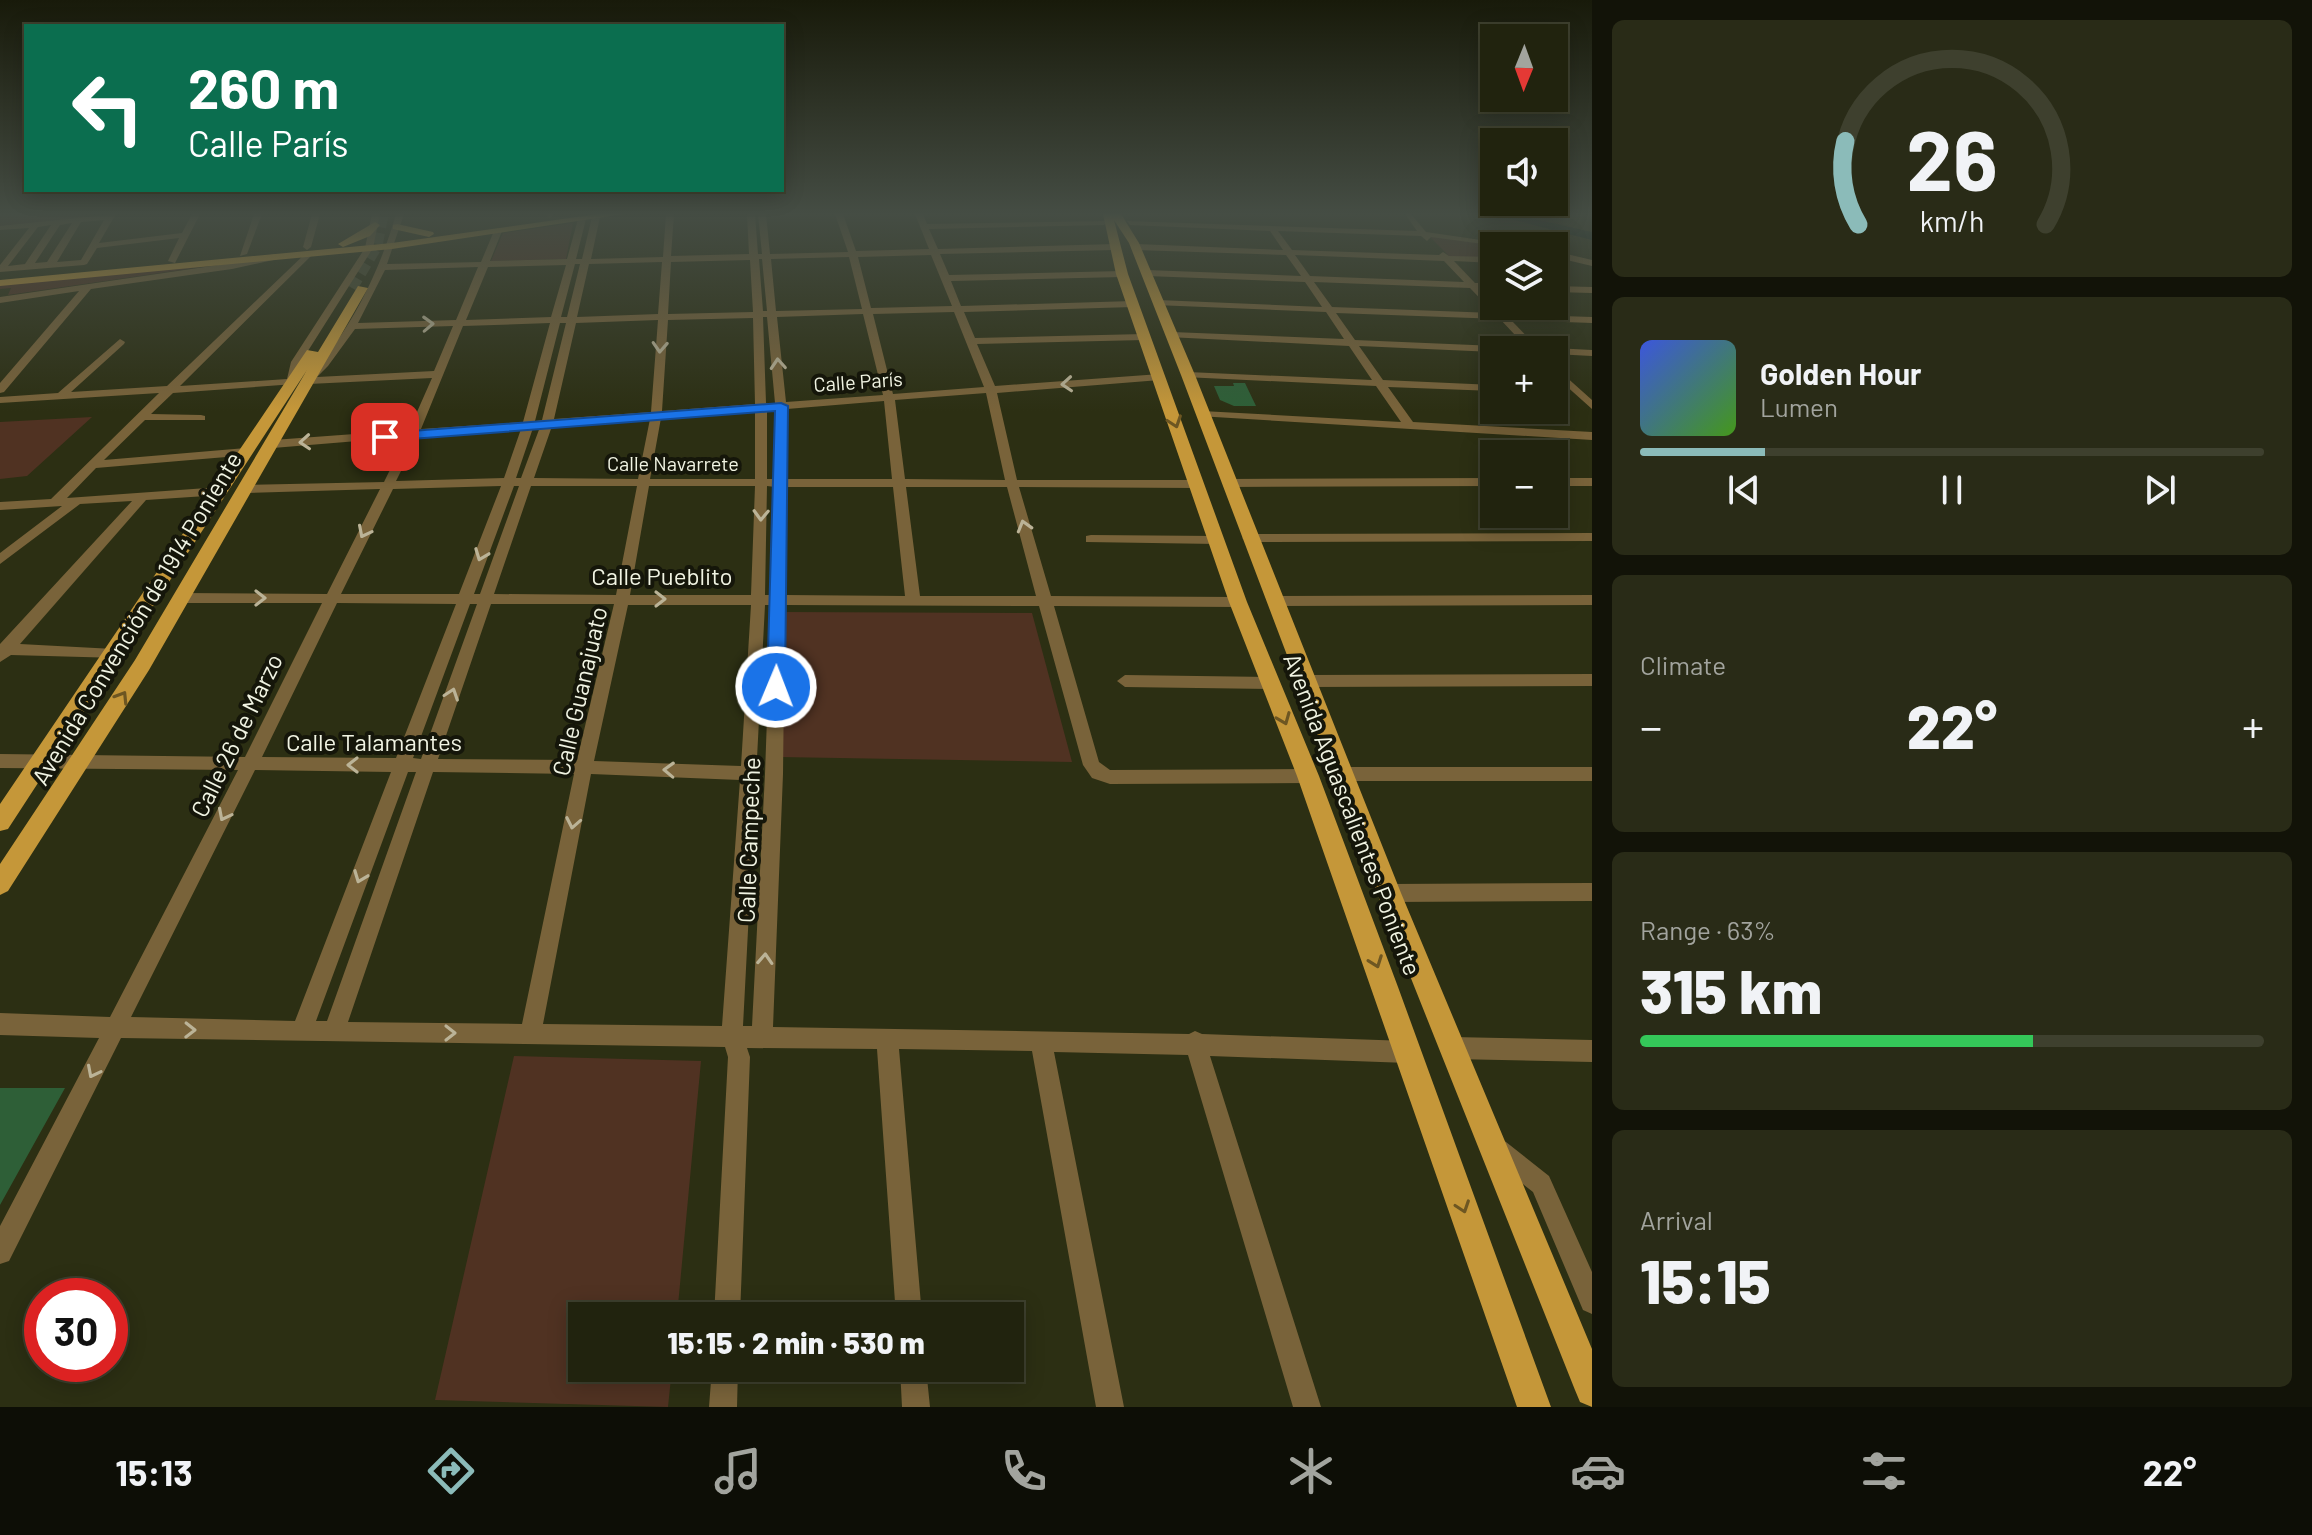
<!DOCTYPE html>
<html lang="en">
<head>
<meta charset="utf-8">
<style>
	body { margin:0; font-family:Barlow,sans-serif; background:#292b17; color:#f1f3f6; height:100vh; display:flex; flex-direction:column; font-size:30px; white-space:nowrap }
	* { box-sizing:border-box; margin:0 }
	p { font-size:26px; color:#a2a49e }
	.icon { flex:none; width:44px; height:44px; fill:none; stroke:currentColor; stroke-width:2; stroke-linecap:round; stroke-linejoin:round }
	.map { position:relative; flex:1; overflow:hidden }
	.drawer { display:flex; flex-direction:column; gap:20px; padding:20px; background:#121308; width:720px }
	.drawer>* { flex:none }
	.top-card { position:absolute; left:24px; top:24px; width:760px; height:168px; border-radius:0px; box-shadow:0 4px 20px #0003,0 0 0 2px #3e402e; background:#0b6e4f; color:#fff; overflow:hidden }
	.needle { width:52px; rotate:181deg }
	.tools { position:absolute; left:1480px; top:24px; display:grid; gap:16px }
	.tools a { display:grid; place-items:center; width:88px; height:88px; border-radius:0px; background:#21230e; box-shadow:0 4px 20px #0003,0 0 0 2px #3e402e; font-size:40px }
	.speed { position:absolute; left:24px; top:1278px; display:flex; gap:16px; font-size:40px; font-weight:700; text-align:center }
	.speed>* { display:grid; place-content:center; width:104px; height:104px; border-radius:50%; background:#21230e; box-shadow:0 4px 20px #0003,0 0 0 2px #3e402e; line-height:1 }
	.speed .limit { border:12px solid #d22; background:#fff; color:#111 }
	.pin { position:absolute; display:grid; place-items:center; width:68px; height:68px; color:#fff; margin:-34px; border-radius:16px; box-shadow:0 4px 12px #0006 }
	.me { position:absolute; width:88px; margin:-44px; rotate:1deg; stroke-linejoin:round; filter:drop-shadow(0 0 6px #0008) }
	.turn { display:flex; align-items:center; gap:28px; height:168px; padding:0 32px; font-size:36px }
	.turn .icon { width:104px; height:104px; stroke-width:2.5 }
	.turn b { display:block; font-size:56px; line-height:68px }
	.big { font-size:60px; font-weight:800; line-height:1.1 }
	.drawer .widget { flex:1; display:flex; flex-direction:column; justify-content:center; gap:12px; min-width:0; padding:0 28px; border-radius:12px; background:#292b17 }
	.drawer .dial { align-items:center; gap:0 }
	.dial svg { height:208px; overflow:visible; fill:none; stroke:#3e402e; stroke-width:7; stroke-linecap:round; text-anchor:middle }
	.dial text { fill:#f1f3f6; stroke:none }
	.song { display:flex; align-items:center; gap:24px }
	.cover { width:96px; height:96px; border-radius:12px; background:linear-gradient(135deg,hsl(230 70% 55%),hsl(100 70% 35%)) }
	.played { height:8px; border-radius:4px; background:linear-gradient(90deg,#8bbbb9 20%,#3e402e 20%) }
	.keys { display:flex; justify-content:space-around; direction:ltr }
	.heat { display:flex; justify-content:space-between; align-items:center; font-size:44px; direction:ltr }
	.charge { height:12px; border-radius:6px; background:linear-gradient(90deg,#34c759 63%,#3e402e 0) }
	.trip { position:absolute; left:568px; top:1302px; width:456px; height:80px; border-radius:0px; background:#21230e; box-shadow:0 4px 20px #0003,0 0 0 2px #3e402e; font-weight:800; line-height:80px; text-align:center }
	.tab-bar { display:flex; height:128px; justify-content:space-around; align-items:center; background:#0d0e06; color:#a2a49e }
	.tab-bar .icon { width:56px; height:56px }
	.tab-bar .active { color:#8bbbb9 }
	.tab-bar b { font-size:36px; color:#f1f3f6 }
	main { display:flex; flex:1; min-height:0 }
	.map>svg:first-child { display:block }
	.green { fill:#503222 }
	.lines { fill:none; stroke-linecap:round; stroke-linejoin:round }
	.river { fill:#011915; fill-rule:evenodd }
	.building { fill:#2e5f37 }
	.major-tunnel { stroke:#4a4d32; stroke-width:11; stroke-dasharray:11 6; stroke-linecap:butt }
	.minor { fill:#79633a; fill-rule:evenodd }
	.major { fill:#c59739; fill-rule:evenodd }
	.oneway { stroke:#bbb397 }
	.oneway2 { stroke:#6d5622 }
	.route { fill:#1a73e8; stroke:#114b97; stroke-width:2 }
	.labels { text-anchor:middle; dominant-baseline:central; stroke-width:8; stroke-linejoin:round; paint-order:stroke }
	.far-street-label { font-size:20px; fill:#f1f4e3; stroke:#15160a }
	.street-label { font-size:24px; fill:#f1f4e3; stroke:#15160a }
</style>
</head>
<body>
<main>
<div class="map">
<svg width="1592" height="1407" viewBox="0 0 1592 1407">
	<rect width="100%" height="100%" fill="#2c2f13"/>
	<!-- green -->
	<path class="green" d="M0 214H86L82 220 0 228Z
		M573 223 566 259 491 261 503 233Z
		M1429 236 1503 246H1494V258L1450 257Z
		M237 262 8 295 11 288 0 289V285Z
		M92 417 27 476 0 479V422Z
		M783 612 1032 613 1072 762 779 757Z
		M514 1056 701 1061 677 1316H582V1368H672L668 1407 435 1400Z"/>
	<g class="lines">
		<!-- river -->
		<path class="river" d="M1491 214H1512L1592 232V240Z"/>
	</g>
	<!-- building -->
	<path class="building" d="M1233 383H1245L1256 406H1234L1220 400 1214 386H1234Z
		M0 1088H65L0 1205Z"/>
	<g class="lines">
		<!-- major-tunnel -->
		<path class="major-tunnel" d="M352 288 377 246 383 214"/>
		<!-- minor -->
		<path class="minor" d="M116 214 99 243 182 233 192 214H200L175 263 168 261 179 238 97 248 87 264 84 265 0 272V265L29 228 0 230V226ZM104 220 81 260 57 262 81 222ZM72 223 47 262 35 263 60 225ZM51 225 25 264 8 266 38 227Z
			M254 214H262L247 254 240 256Z
			M312 214H320L311 247 307 250 303 247Z
			M372 214H380L373 248 301 362 295 384 173 393 151 414 201 415 205 416V420H145L104 460 246 448 250 449V455L96 468 67 498 221 487 227 491 221 495 146 500 20 644 114 649 122 654 119 658 11 655 0 662V644L132 501 80 504 0 564V553L62 506 0 510V502L51 499 159 393 0 403V397L58 393 120 339 125 342 124 344 71 392 167 386 308 251 311 252V256L180 386 287 379 291 362 365 248Z
			M396 214H404L387 264 481 262 494 231 498 228 502 231 490 261 567 259 578 219 582 217 586 219 576 259H582L592 217 596 215 600 217 591 259 663 257 666 214H674L671 256 749 254 747 214H755L758 254H762L758 214H766L770 254 848 252 835 214H843L856 251 929 249 915 214H923L927 224 1107 221 1104 225 929 229 938 249 1115 244 1119 247 1115 250 940 254 949 275 1122 271 1127 274 1122 277 951 281 961 306 1133 301 1138 304 1133 307 964 312 975 338 1144 334 1149 337 1144 340 977 344 995 386 1160 374 1165 377 1160 380 997 393 1017 480H1196L1202 484 1196 488 1019 487 1051 596 1238 597 1245 602 1238 607 1054 606 1099 762 1110 770 1308 769 1314 771 1317 776 1314 781 1308 783 1110 784 1092 778 1083 765 1039 606 785 605 783 774 773 1027 1189 1034 1195 1031 1202 1034 1408 1041 1416 1044 1419 1052 1416 1060 1408 1063 1210 1056 1321 1407H1293L1188 1055 1054 1052 1124 1407H1096L1032 1051 899 1049 922 1316H896L877 1049 747 1048 750 1057 740 1316H714L728 1057 725 1047 121 1038 9 1261 0 1264V1226L99 1038 0 1035V1013L110 1017 238 770 0 768V754L245 757 322 603H182L175 598 182 593 327 594 380 489 246 493 240 489 246 485 384 482 406 437 273 448 267 444 273 440 409 430 432 378 309 384 304 381C310 369 326 356 335 344 362 306 383 260 396 214ZM931 255 952 306 871 308 858 257ZM849 257 862 309 776 311 771 259ZM759 259H762L767 311H763ZM750 260 753 312 668 314 671 262ZM662 262 658 314 577 317 589 264ZM575 264H580L567 317H561ZM566 265 551 317 466 320 488 267ZM478 267 456 320 358 323 385 270ZM954 312 984 387 893 394 873 314ZM863 314 883 395 786 402 777 317ZM763 317H767L775 403H766ZM753 318 755 404 662 411 668 320ZM658 320 651 412 554 419 576 323ZM550 323 523 422 421 429 463 326ZM560 323H566L542 420 535 421ZM453 326 434 371 317 377 328 366 355 329ZM986 393 1005 480 905 479 895 400ZM884 401 892 479H787V409ZM775 409V479H767V410ZM755 411V479H650L661 418ZM650 419 638 479 534 478 552 426ZM540 427 521 478H516L533 428ZM521 429 504 478 396 481 418 437ZM501 486 459 594H341L393 489ZM514 486H519L480 594H474ZM531 486H637L616 595 494 594ZM649 486H755L751 595H630ZM767 486 775 487 771 595H765ZM787 487H893L905 596 785 595ZM906 487H1007L1036 596H920ZM337 603 456 604 396 758 262 757ZM470 604H477L421 759 413 758ZM491 604H614L577 760 438 759ZM628 605H751L741 766 594 761ZM765 605H771L765 774 752 1026H743ZM255 770 391 772 295 1021 131 1017ZM408 772H416L327 1021H316ZM433 772 574 774 522 1024 348 1022ZM591 774 740 780 722 1026 543 1024Z
			M545 214H553V216L549 218Z
			M1405 214H1411L1426 232 1522 246H1498L1431 237 1427 241 1421 236 1278 231 1292 250 1439 255 1443 252 1449 256 1494 257V263L1454 261 1475 283H1494V289L1480 288 1494 302V306H1498L1505 314 1592 317V323L1511 320 1540 350H1529L1500 319 1336 313 1355 340 1520 347 1525 350 1494 352 1359 346 1383 380 1494 385V391L1388 387 1413 422 1592 432V440L1198 416V412L1202 411 1401 422 1376 386 1184 377 1183 375 1188 372 1372 380 1349 346 1168 337 1167 335 1172 332 1344 339 1326 312 1155 305 1153 303 1158 300 1322 307 1305 282 1147 276 1142 273 1147 270 1301 276 1286 255 1136 250 1132 247 1136 244 1283 250 1270 231 1130 225 1127 221 1417 231ZM1295 255 1444 261 1464 282 1310 276ZM1314 282 1470 288 1494 313 1332 307Z
			M1554 251 1592 260V266L1554 257Z
			M275 254 278 255V259L232 269 91 289 4 392 0 393V383L79 291 0 303V297L232 263Z
			M1554 286 1592 287V293L1554 292Z
			M1554 348 1592 350V356L1554 354V350H1550Z
			M1554 366 1592 400V409L1554 375Z
			M1494 478V486L1228 487 1222 483 1228 479Z
			M1554 478H1592V486H1554Z
			M1592 533V541L1249 542 1242 538 1249 534Z
			M1091 535 1217 536 1224 540 1217 544 1086 542V536Z
			M1592 595V605L1274 606 1267 601 1274 596Z
			M1592 674V686L1307 687 1299 681 1307 675Z
			M1125 675 1270 677 1278 683 1270 689 1125 687 1117 681Z
			M1344 767H1592V781H1344L1338 779 1335 774 1338 769Z
			M1592 883V901L1389 902 1382 899 1379 893 1382 887 1389 884Z
			M1452 1037 1592 1040V1062L1452 1059 1444 1056 1441 1048 1444 1040Z
			M1498 1138 1506 1142 1549 1176 1592 1272V1314L1583 1310 1533 1192 1490 1158 1486 1150 1490 1142Z
			M712 1368H738L737 1407H709Z
			M900 1368H926L930 1407H902Z"/>
		<!-- major -->
		<path class="major" d="M598 214H624L392 249 0 286V280L392 243Z
			M1103 214H1121L1139 243 1195 375 1401 893 1592 1349V1407L1580 1402 1575 1390 1377 893 1181 375 1129 243 1114 220 1128 274 1247 602 1319 776 1398 987 1551 1407H1517L1297 776 1229 602 1116 274Z
			M375 222 380 225 370 236 343 247 338 244Z
			M397 224 433 232 434 234 429 237 393 229V225Z
			M358 286 368 288 149 670 8 891 0 895V864L135 660 307 370 8 829 0 831V804L307 350 318 352Z"/>
	</g>
	<!-- one-way arrows -->
	<defs><path id="oneway-chevron" d="M-2-3.5L2.5 0L-2 3.5" fill="none" stroke-width="1.6" stroke-linecap="round" stroke-linejoin="round" transform="scale(2)"/></defs>
	<g class="oneway">
		<use href="#oneway-chevron" transform="translate(428 324) rotate(-2)"/>
		<use href="#oneway-chevron" transform="translate(660 347) rotate(93)"/>
		<use href="#oneway-chevron" transform="translate(778 364) rotate(-94)"/>
		<use href="#oneway-chevron" transform="translate(1067 384) rotate(176)"/>
		<use href="#oneway-chevron" transform="translate(305 442) rotate(176)"/>
		<use href="#oneway-chevron" transform="translate(761 515) rotate(92)"/>
		<use href="#oneway-chevron" transform="translate(1024 526) rotate(-106)"/>
		<use href="#oneway-chevron" transform="translate(364 532) rotate(117)"/>
		<use href="#oneway-chevron" transform="translate(481 555) rotate(111)"/>
		<use href="#oneway-chevron" transform="translate(260 598)"/>
		<use href="#oneway-chevron" transform="translate(660 599)"/>
		<use href="#oneway-chevron" transform="translate(452 694) rotate(-71)"/>
		<use href="#oneway-chevron" transform="translate(353 765) rotate(-180)"/>
		<use href="#oneway-chevron" transform="translate(669 770) rotate(-178)"/>
		<use href="#oneway-chevron" transform="translate(224 815) rotate(117)"/>
		<use href="#oneway-chevron" transform="translate(573 823) rotate(101)"/>
		<use href="#oneway-chevron" transform="translate(360 877) rotate(111)"/>
		<use href="#oneway-chevron" transform="translate(765 959) rotate(-87)"/>
		<use href="#oneway-chevron" transform="translate(190 1030) rotate(1)"/>
		<use href="#oneway-chevron" transform="translate(450 1033)"/>
		<use href="#oneway-chevron" transform="translate(93 1072) rotate(117)"/>
	</g>
	<g class="oneway2">
		<use href="#oneway-chevron" transform="translate(1175 422) rotate(71)"/>
		<use href="#oneway-chevron" transform="translate(122 697) rotate(-58)"/>
		<use href="#oneway-chevron" transform="translate(1284 719) rotate(68)"/>
		<use href="#oneway-chevron" transform="translate(1376 962) rotate(70)"/>
		<use href="#oneway-chevron" transform="translate(1463 1207) rotate(71)"/>
	</g>
	<!-- sky -->
	<linearGradient id="sky" x2="0" y2="1"><stop stop-color="#181a0a"/><stop offset="0.52" stop-color="#454d44"/><stop offset="1" stop-color="#454d44" stop-opacity="0"/></linearGradient>
	<rect width="1592" height="411" fill="url(#sky)"/>
	<!-- route -->
	<path class="route" d="M781 403 788 406 785 687 776 693 767 687 775 411 385 441 379 437 385 433Z"/>
	<g class="labels">
		<!-- far-street labels -->
		<g class="far-street-label">
			<text transform="translate(858 381) rotate(-4)">Calle París</text>
			<text x="673" y="463">Calle Navarrete</text>
		</g>
		<!-- street labels -->
		<g class="street-label">
			<text x="662" y="575">Calle Pueblito</text>
			<text transform="translate(136 618) rotate(-59)">Avenida Convención de 1914 Poniente</text>
			<text transform="translate(579 691) rotate(-77)">Calle Guanajuato</text>
			<text transform="translate(236 735) rotate(-64)">Calle 26 de Marzo</text>
			<text x="374" y="741">Calle Talamantes</text>
			<text transform="translate(1353 814) rotate(69)">Avenida Aguascalientes Poniente</text>
			<text transform="translate(748 840) rotate(-88)">Calle Campeche</text>
		</g>
	</g>
</svg>
<div class="tools">
<a><svg class="needle" viewBox="-14 -14 28 28"><path d="M0-13l5 13h-10z" fill="#e53935"/><path d="M0 13l5-13h-10z" fill="#a2a49e"/></svg></a>
<a><svg class="icon" aria-label="sound" viewBox="0 0 24 24"><path d="M4 9h4l5-4v14l-5-4H4zM17 9q2 3 0 6"/></svg></a>
<a><svg class="icon" aria-label="layers" viewBox="0 0 24 24"><path d="M12 4l9 5-9 5-9-5zM3 14l9 5 9-5"/></svg></a>
<a>+</a>
<a>−</a>
</div>
<div class="speed"><div class="limit">30</div></div>
<div class="pin" style="left:385px;top:437px;background:#d93025"><svg class="icon" aria-label="arrive" viewBox="0 0 24 24"><path d="M6 21V4h12l-3 4 3 4H6"/></svg></div>
<svg class="me" style="left:776px;top:687px" viewBox="-20 -20 40 40"><circle r="17" fill="#1a73e8" stroke="#fff" stroke-width="3"/><path d="M0-11L8 9 0 5-8 9z" fill="#fff"/></svg>
<div class="trip">15:15 · 2 min · 530 m</div>
<div class="top-card">
<div class="turn"><svg class="icon" aria-label="left" viewBox="0 0 24 24"><path d="M17 20v-9H6M10 6l-5 5 5 5"/></svg><div><b>260 m</b>Calle París</div></div>
</div>
</div>
<section class="drawer">
<div class="widget dial"><svg viewBox="0 0 100 80">
<path d="M14 69A42 42 0 1 1 86 69"/>
<path d="M14 69A42 42 0 0 1 9 37" stroke="#8bbbb9"/>
<text x="50" y="56" font-size="32" font-weight="700">26</text>
<text x="50" y="72" font-size="11">km/h</text>
</svg></div>
<div class="widget">
<div class="song"><i class="cover"></i><div><b>Golden Hour</b><p>Lumen</p></div></div>
<div class="played"></div>
<div class="keys"><svg class="icon" aria-label="previous" viewBox="0 0 24 24"><path d="M18 5L8 12l10 7zM5 5v14"/></svg><svg class="icon" aria-label="pause" viewBox="0 0 24 24"><path d="M8 5v14M16 5v14"/></svg><svg class="icon" aria-label="next" viewBox="0 0 24 24"><path d="M6 5l10 7-10 7zM19 5v14"/></svg></div>
</div>
<div class="widget"><p>Climate</p>
<div class="heat"><a>−</a><b class="big">22°</b><a>+</a></div>
</div>
<div class="widget"><p>Range · 63%</p><b class="big">315 km</b><div class="charge"></div></div>
<div class="widget"><p>Arrival</p><b class="big">15:15</b></div>
</section>
</main>
<nav class="tab-bar">
<b>15:13</b>
<svg class="icon active" aria-label="directions" viewBox="0 0 24 24"><path d="M12 3l9 9-9 9-9-9zM9 14v-3h6M13 9l2 2-2 2"/></svg>
<svg class="icon" aria-label="music" viewBox="0 0 24 24"><path d="M9 18V5l10-2v13"/><circle cx="6" cy="18" r="3"/><circle cx="16" cy="16" r="3"/></svg>
<svg class="icon" aria-label="phone" viewBox="0 0 24 24"><path d="M5 4h4l2 5-3 2q2 4 5 5l2-3 5 2v4C11 20 4 13 5 4z"/></svg>
<svg class="icon" aria-label="climate" viewBox="0 0 24 24"><path d="M12 3v18M4 7l16 10M4 17L20 7"/></svg>
<svg class="icon" aria-label="car" viewBox="0 0 24 24"><path d="M5 17H2v-5l4-1 3-4h7l3 4 3 1v5h-3M9 17h6M6 11h13"/><circle cx="7" cy="17" r="2"/><circle cx="17" cy="17" r="2"/></svg>
<svg class="icon" aria-label="filters" viewBox="0 0 24 24"><path d="M4 7h16M4 17h16"/><circle cx="9" cy="7" r="2"/><circle cx="15" cy="17" r="2"/></svg>
<b>22°</b>
</nav>
</body>
</html>
